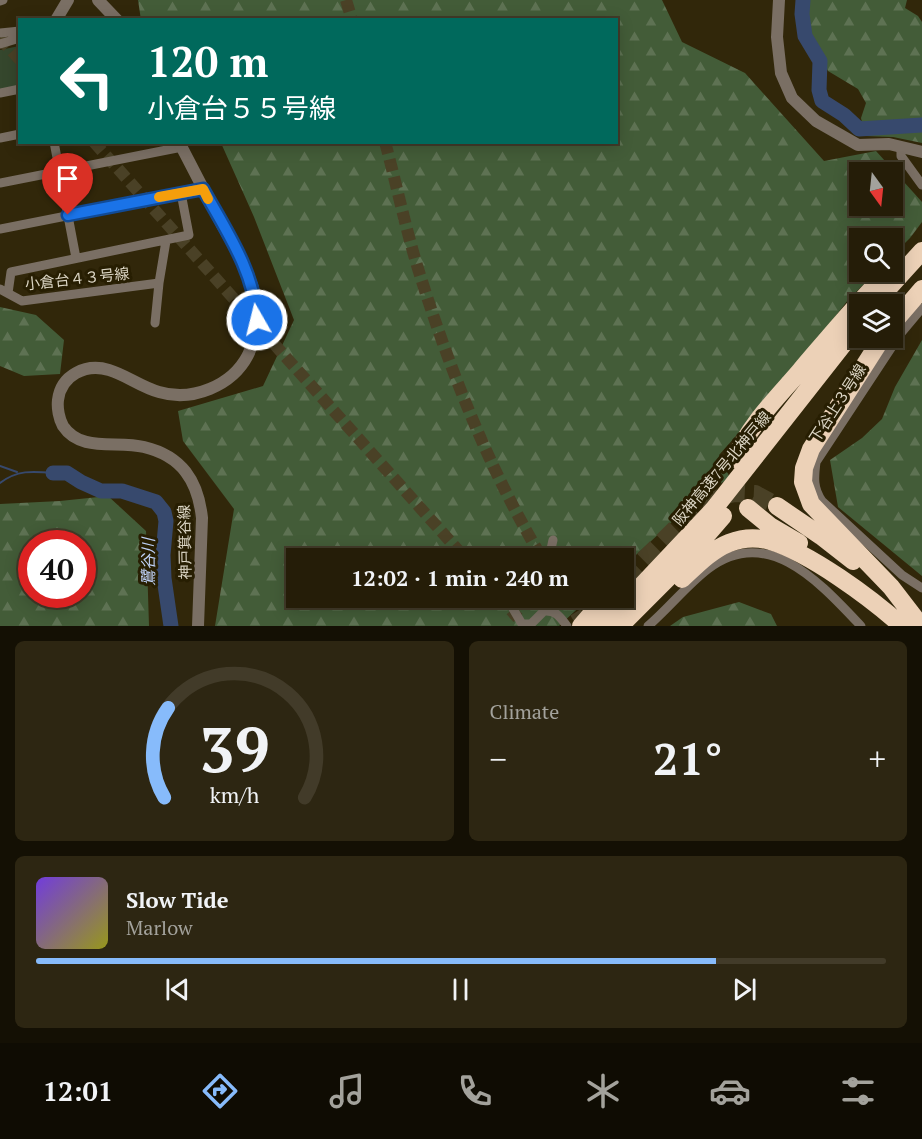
<!DOCTYPE html>
<html lang="en">
<head>
<meta charset="utf-8">
<style>
	body { margin:0; font-family:"PT Serif","Noto Sans JP",serif; background:#2d2612; color:#f1f3f6; height:100vh; display:flex; flex-direction:column; font-size:22px; white-space:nowrap }
	* { box-sizing:border-box; margin:0 }
	p { font-size:20px; color:#a3a29c }
	.icon { flex:none; width:33px; height:33px; fill:none; stroke:currentColor; stroke-width:2; stroke-linecap:round; stroke-linejoin:round }
	.map { position:relative; height:626px; overflow:hidden }
	.panel { display:flex; flex-direction:column; gap:15px; padding:15px; background:#141004; flex:1 }
	.panel>* { flex:none }
	.banner { position:absolute; left:18px; top:18px; width:600px; height:126px; border-radius:0px; box-shadow:0 3px 15px #0003,0 0 0 2px #423b29; background:#00695c; color:#fff; overflow:hidden }
	.needle { width:39px; rotate:165deg }
	.controls { position:absolute; left:849px; top:162px; display:grid; gap:12px }
	.controls a { display:grid; place-items:center; width:54px; height:54px; border-radius:0px; background:#251d08; box-shadow:0 3px 15px #0003,0 0 0 2px #423b29; font-size:30px }
	.speed { position:absolute; left:18px; top:530px; display:flex; gap:12px; font-size:30px; font-weight:700; text-align:center }
	.speed>* { display:grid; place-content:center; width:78px; height:78px; border-radius:50%; background:#251d08; box-shadow:0 3px 15px #0003,0 0 0 2px #423b29; line-height:1 }
	.speed .limit { border:9px solid #d22; background:#fff; color:#111 }
	.pin { position:absolute; display:grid; place-items:center; width:51px; height:51px; color:#fff; margin:-62px -26px; border-radius:50% 50% 50% 0; rotate:-45deg; box-shadow:0 0 6px #0007 }
	.pin .icon { rotate:45deg }
	.me { position:absolute; width:66px; margin:-33px; rotate:352deg; stroke-linejoin:round; filter:drop-shadow(0 0 4px #0008) }
	.turn { display:flex; align-items:center; gap:21px; height:126px; padding:0 30px; font-size:27px }
	.turn .icon { width:78px; height:78px; stroke-width:2.5 }
	.turn b { display:block; font-size:42px; line-height:51px }
	.big { font-size:45px; font-weight:800; line-height:1.1 }
	.panel .widget { flex:1; display:flex; flex-direction:column; justify-content:center; gap:9px; min-width:0; padding:0 21px; border-radius:9px; background:#2d2612 }
	.panel .dial { align-items:center; gap:0 }
	.dial svg { height:156px; overflow:visible; fill:none; stroke:#423b29; stroke-width:7; stroke-linecap:round; text-anchor:middle }
	.dial text { fill:#f1f3f6; stroke:none }
	.song { display:flex; align-items:center; gap:18px }
	.cover { width:72px; height:72px; border-radius:9px; background:linear-gradient(135deg,hsl(260 70% 55%),hsl(60 70% 35%)) }
	.played { height:6px; border-radius:3px; background:linear-gradient(90deg,#87bbfb 80%,#423b29 80%) }
	.keys { display:flex; justify-content:space-around; direction:ltr }
	.heat { display:flex; justify-content:space-between; align-items:center; font-size:33px; direction:ltr }
	.panel .tiles { flex:1; display:grid; gap:15px; grid-template-columns:1fr 1fr }
	.widget:last-child { grid-column:span 2 }
	.trip { position:absolute; left:286px; top:548px; width:348px; height:60px; border-radius:0px; background:#251d08; box-shadow:0 3px 15px #0003,0 0 0 2px #423b29; font-weight:800; line-height:60px; text-align:center }
	.tab-bar { display:flex; height:96px; justify-content:space-around; align-items:center; background:#0f0c03; color:#a3a29c }
	.tab-bar .icon { width:42px; height:42px }
	.tab-bar .on { color:#87bbfb }
	.tab-bar b { font-size:27px; color:#f1f3f6 }
	.map>svg:first-child { display:block }
	.forest { fill:url(#forest-firs); fill-rule:evenodd }
	.park { fill:#35472d }
	.lines { fill:none; stroke-linecap:round; stroke-linejoin:round }
	.stream { stroke:#37496d; stroke-width:2 }
	.river { stroke:#37496d; stroke-width:15 }
	.tertiary-tunnel { stroke:#4a4126; stroke-width:12; stroke-dasharray:12 6; stroke-linecap:butt }
	.motorway-tunnel { stroke:#4a4126; stroke-width:18; stroke-dasharray:18 9; stroke-linecap:butt }
	.minor { stroke:#7a6f64; stroke-width:9 }
	.tertiary { stroke:#7a6f64; stroke-width:12 }
	.motorway { stroke:#ecd1b7; stroke-width:18 }
	.route-casing { stroke:#114b97; stroke-width:15 }
	.route { stroke:#1a73e8; stroke-width:10 }
	.slow { stroke:#f59e0b; stroke-width:10 }
	.labels { text-anchor:middle; dominant-baseline:central; stroke-width:6; stroke-linejoin:round; paint-order:stroke }
	.street-label { font-size:15px; fill:#dbd5c4; stroke:#271e02 }
	.water-label { font-size:16px; font-style:italic; fill:#bed1f7; stroke:#271e02 }
</style>
</head>
<body>
<div class="map">
<svg width="922" height="626" viewBox="0 0 922 626">
	<defs>
		<pattern id="forest-firs" width="22" height="20" patternUnits="userSpaceOnUse" patternTransform="scale(1.5)"><rect width="22" height="20" fill="#435c38"/><path d="M5 1l3.5 6h-7zM16 11l3.5 6h-7z" fill="#5e7253"/></pattern>
	</defs>
	<rect width="100%" height="100%" fill="#31270a"/>
	<!-- forest -->
	<path class="forest" d="M138 0H662L682 42 745 73 824 161 876 151 922 202V222L910 238 893 255 892 238H860V272H876L848 300 785 381 719 455 730 478 701 495 624 566V558H297V597H590L559 626H215L234 509 183 441 178 411 263 386 294 320 254 217 221 143 616 142V20H141ZM860 172H892V206H860Z
		M801 0H907L905 8 918 16 922 22V143L893 137 865 136 861 118 866 103 858 89 828 71 811 38Z
		M0 307 36 315 64 340 60 374 24 376 0 366Z
		M922 340V576L838 507 830 460 862 438 882 419 895 387Z
		M108 496 146 531 149 626H0V504L60 501ZM32 543H82V594H32Z
		M739 602 771 614 777 626H670L683 617Z"/>
	<!-- park -->
	<path class="park" d="M19 46V86L0 90V50Z"/>
	<g class="lines">
		<!-- stream -->
		<path class="stream" d="M0 466 17 472
			M0 483C17 470 32 471 53 473"/>
		<!-- river -->
		<path class="river" d="M803 0 802 14 805 36 820 61 819 90 822 101 844 115 859 129 922 125
			M53 473H67L81 482 101 491H122L156 502 164 512 166 521 163 555 164 578 171 626"/>
		<!-- tertiary-tunnel -->
		<path class="tertiary-tunnel" d="M346 0 352 20
			M0 38 20 60
			M94 142 465 558
			M385 142C397 186 406 231 420 275 451 373 489 469 542 558
			M499 597 518 618
			M566 597 584 626"/>
		<!-- motorway-tunnel -->
		<path class="motorway-tunnel" d="M624 579 699 506 717 497 735 493 755 494 777 506"/>
		<!-- minor -->
		<path class="minor" d="M0 1 3 0
			M0 33 20 31
			M0 44 20 38
			M0 93 20 89
			M0 138 20 134
			M54 142 76 258
			M901 147V156L922 185
			M0 183 182 147
			M0 229 203 189
			M0 289 22 301 159 283
			M8 293 11 272 189 235 181 193
			M922 308 901 333 816 462C814 478 813 488 822 501L902 575 922 588
			M155 323 159 283 166 241
			M549 558 553 540
			M519 597 512 607 522 624H531L544 611C556 610 560 617 567 626
			M648 626C669 608 686 586 708 569 768 523 821 584 861 626"/>
		<!-- tertiary -->
		<path class="tertiary" d="M98 0 117 20
			M779 0 777 37 781 73 792 98 816 121 858 145 889 144 922 152
			M56 20 68 0
			M179 142C193 169 207 196 221 223 233 244 245 265 253 288 260 311 258 334 248 355 232 386 192 402 159 392 141 387 126 375 109 370 86 363 61 375 58 400 57 408 59 419 63 426 81 453 117 440 144 447 182 456 198 481 202 518L198 626"/>
		<!-- motorway -->
		<path class="motorway" d="M874 304 922 251
			M892 324 922 289
			M882 338 811 449 804 468 803 482 811 504 891 587 921 626
			M735 459C749 425 777 398 800 371 829 337 857 303 888 272
			M777 506 821 536 853 561
			M748 508 770 526 799 543
			M682 579C696 566 711 550 729 543 742 538 757 537 770 541 810 553 871 598 902 626
			M581 626 605 598
			M599 626 631 597 713 510 860 323
			M620 626 679 567 723 516"/>
	</g>
	<g class="lines">
		<!-- route casing -->
		<g class="route-casing">
			<path id="route" d="M68 215 203 189C225 229 255 272 257 320"/>
		</g>
		<!-- route -->
		<use href="#route" class="route"/>
		<!-- slow -->
		<path class="slow" d="M159 197 203 189 208 199"/>
	</g>
	<g class="labels">
		<!-- street labels -->
		<g class="street-label">
			<text transform="translate(77 278) rotate(-6)">小倉台４３号線</text>
			<text transform="translate(837 403) rotate(-57)">下谷上３号線</text>
			<text transform="translate(721 468) rotate(-50)">阪神高速7号北神戸線</text>
			<text transform="translate(184 542) rotate(-91)">神戸箕谷線</text>
		</g>
		<!-- water labels -->
		<g class="water-label">
			<text transform="translate(148 562) rotate(-90)">鷺谷川</text>
		</g>
	</g>
</svg>
<div class="controls">
<a><svg class="needle" viewBox="-14 -14 28 28"><path d="M0-13l5 13h-10z" fill="#e53935"/><path d="M0 13l5-13h-10z" fill="#a3a29c"/></svg></a>
<a><svg class="icon" aria-label="search" viewBox="0 0 24 24"><circle cx="10" cy="10" r="6"/><path d="M15 15l6 6"/></svg></a>
<a><svg class="icon" aria-label="layers" viewBox="0 0 24 24"><path d="M12 4l9 5-9 5-9-5zM3 14l9 5 9-5"/></svg></a>
</div>
<div class="speed"><div class="limit">40</div></div>
<div class="pin" style="left:68px;top:215px;background:#d93025"><svg class="icon" aria-label="arrive" viewBox="0 0 24 24"><path d="M6 21V4h12l-3 4 3 4H6"/></svg></div>
<svg class="me" style="left:257px;top:320px" viewBox="-20 -20 40 40"><circle r="17" fill="#1a73e8" stroke="#fff" stroke-width="3"/><path d="M0-11L8 9 0 5-8 9z" fill="#fff"/></svg>
<div class="trip">12:02 · 1 min · 240 m</div>
<div class="banner">
<div class="turn"><svg class="icon" aria-label="left" viewBox="0 0 24 24"><path d="M17 20v-9H6M10 6l-5 5 5 5"/></svg><div><b>120 m</b>小倉台５５号線</div></div>
</div>
</div>
<section class="panel">
<div class="tiles">
<div class="widget dial"><svg viewBox="0 0 100 80">
<path d="M14 69A42 42 0 1 1 86 69"/>
<path d="M14 69A42 42 0 0 1 16 23" stroke="#87bbfb"/>
<text x="50" y="56" font-size="32" font-weight="700">39</text>
<text x="50" y="72" font-size="11">km/h</text>
</svg></div>
<div class="widget"><p>Climate</p>
<div class="heat"><a>−</a><b class="big">21°</b><a>+</a></div>
</div>
<div class="widget">
<div class="song"><i class="cover"></i><div><b>Slow Tide</b><p>Marlow</p></div></div>
<div class="played"></div>
<div class="keys"><svg class="icon" aria-label="previous" viewBox="0 0 24 24"><path d="M18 5L8 12l10 7zM5 5v14"/></svg><svg class="icon" aria-label="pause" viewBox="0 0 24 24"><path d="M8 5v14M16 5v14"/></svg><svg class="icon" aria-label="next" viewBox="0 0 24 24"><path d="M6 5l10 7-10 7zM19 5v14"/></svg></div>
</div>
</div>
</section>
<nav class="tab-bar">
<b>12:01</b>
<svg class="icon on" aria-label="directions" viewBox="0 0 24 24"><path d="M12 3l9 9-9 9-9-9zM9 14v-3h6M13 9l2 2-2 2"/></svg>
<svg class="icon" aria-label="music" viewBox="0 0 24 24"><path d="M9 18V5l10-2v13"/><circle cx="6" cy="18" r="3"/><circle cx="16" cy="16" r="3"/></svg>
<svg class="icon" aria-label="phone" viewBox="0 0 24 24"><path d="M5 4h4l2 5-3 2q2 4 5 5l2-3 5 2v4C11 20 4 13 5 4z"/></svg>
<svg class="icon" aria-label="climate" viewBox="0 0 24 24"><path d="M12 3v18M4 7l16 10M4 17L20 7"/></svg>
<svg class="icon" aria-label="car" viewBox="0 0 24 24"><path d="M5 17H2v-5l4-1 3-4h7l3 4 3 1v5h-3M9 17h6M6 11h13"/><circle cx="7" cy="17" r="2"/><circle cx="17" cy="17" r="2"/></svg>
<svg class="icon" aria-label="filters" viewBox="0 0 24 24"><path d="M4 7h16M4 17h16"/><circle cx="9" cy="7" r="2"/><circle cx="15" cy="17" r="2"/></svg>
</nav>
</body>
</html>
